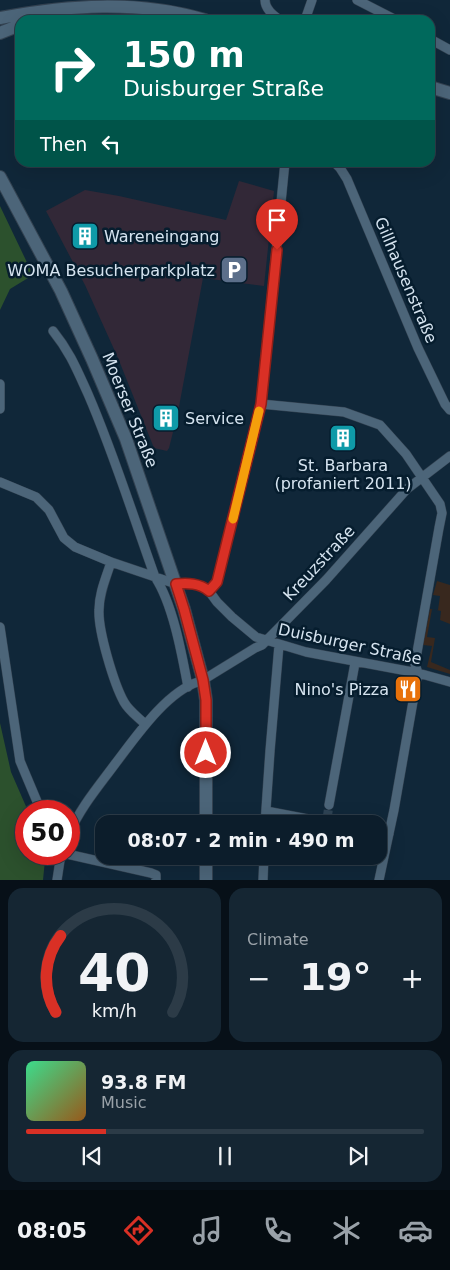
<!DOCTYPE html>
<html lang="en">
<head>
<meta charset="utf-8">
<style>
	body { margin:0; font-family:"DejaVu Sans",sans-serif; background:#152633; color:#f1f3f6; height:100vh; display:flex; flex-direction:column; font-size:19px; white-space:nowrap }
	* { box-sizing:border-box; margin:0 }
	p { font-size:16px; color:#9aa2a9 }
	.icon { flex:none; width:28px; height:28px; fill:none; stroke:currentColor; stroke-width:2; stroke-linecap:round; stroke-linejoin:round }
	.map { position:relative; height:880px; overflow:hidden }
	.side { display:flex; flex-direction:column; gap:8px; padding:8px; background:#071018; flex:1 }
	.side>* { flex:none }
	.hud { position:absolute; left:15px; top:15px; width:420px; height:152px; border-radius:15px; box-shadow:0 5px 20px #0002,0 0 0 1px #2c3b47; background:#00695c; color:#fff; overflow:hidden }
	.speed { position:absolute; left:15px; top:800px; display:flex; gap:10px; font-size:25px; font-weight:700; text-align:center }
	.speed>* { display:grid; place-content:center; width:65px; height:65px; border-radius:50%; background:#0c1d2b; box-shadow:0 5px 20px #0002,0 0 0 1px #2c3b47; line-height:1 }
	.speed .limit { border:8px solid #d22; background:#fff; color:#111 }
	.pin { position:absolute; display:grid; place-items:center; width:42px; height:42px; color:#fff; margin:-51px -21px; border-radius:50% 50% 50% 0; rotate:-45deg; box-shadow:0 0 5px #0007 }
	.pin .icon { rotate:45deg }
	.me { position:absolute; width:55px; margin:-28px; rotate:0deg; stroke-linejoin:round; filter:drop-shadow(0 0 4px #0008) }
	.turn { display:flex; align-items:center; gap:18px; height:105px; padding:0 25px; font-size:22px }
	.turn .icon { width:65px; height:65px; stroke-width:2.5 }
	.turn b { display:block; font-size:35px; line-height:42px }
	.then { display:flex; align-items:center; height:48px; padding:0 25px; background:#0003; gap:10px; font-size:19px }
	.big { font-size:38px; font-weight:600; line-height:1.1 }
	.side .card { flex:1; display:flex; flex-direction:column; justify-content:center; gap:8px; min-width:0; padding:0 18px; border-radius:15px; background:#152633 }
	.side .dial { align-items:center; gap:0 }
	.dial svg { height:130px; overflow:visible; fill:none; stroke:#2c3b47; stroke-width:7; stroke-linecap:round; text-anchor:middle }
	.dial text { fill:#f1f3f6; stroke:none }
	.song { display:flex; align-items:center; gap:15px }
	.cover { width:60px; height:60px; border-radius:8px; background:linear-gradient(135deg,hsl(150 70% 55%),hsl(30 70% 35%)) }
	.played { height:5px; border-radius:2px; background:linear-gradient(90deg,#d93025 20%,#2c3b47 20%) }
	.keys { display:flex; justify-content:space-around; direction:ltr }
	.heat { display:flex; justify-content:space-between; align-items:center; font-size:28px; direction:ltr }
	.side .tiles { flex:1; display:grid; gap:8px; grid-template-columns:1fr 1fr }
	.card:last-child { grid-column:span 2 }
	.trip { position:absolute; left:95px; top:815px; width:292px; height:50px; border-radius:15px; background:#0c1d2b; box-shadow:0 5px 20px #0002,0 0 0 1px #2c3b47; font-weight:600; line-height:50px; text-align:center }
	.tab-bar { display:flex; height:80px; justify-content:space-around; align-items:center; background:#050c11; color:#9aa2a9 }
	.tab-bar .icon { width:35px; height:35px }
	.tab-bar .active { color:#d93025 }
	.tab-bar b { font-size:22px; color:#f1f3f6 }
	.map>svg:first-child { display:block }
	.commercial { fill:#38281e }
	.industrial { fill:#322837 }
	.green { fill:#2c512d }
	.lines { fill:none; stroke-linecap:round; stroke-linejoin:round }
	.minor-tunnel { stroke:#2e4354; stroke-width:9; stroke-dasharray:9 4.5; stroke-linecap:butt }
	.minor-casing { stroke:#334251; stroke-width:10 }
	.secondary-casing { stroke:#334251; stroke-width:14 }
	.minor { stroke:#4c6579; stroke-width:9 }
	.secondary { stroke:#4c6579; stroke-width:12 }
	.route-casing { stroke:#8d1f18; stroke-width:12 }
	.route { stroke:#d93025; stroke-width:9 }
	.slow { stroke:#f59e0b; stroke-width:9 }
	.labels { text-anchor:middle; dominant-baseline:central; stroke-width:5; stroke-linejoin:round; paint-order:stroke }
	.poi-label { font-size:16px; fill:#d6e4f0; stroke:#061d2e; text-anchor:start }
	.street-label { font-size:16px; fill:#d6e4f0; stroke:#061d2e }
</style>
</head>
<body>
<div class="map">
<svg width="450" height="880" viewBox="0 0 450 880">
	<rect width="100%" height="100%" fill="#102739"/>
	<!-- commercial -->
	<path class="commercial" d="M437 581 450 585V624L440 620 441 611 432 609 427 637 435 638 431 662 450 670V674L427 667 432 646 423 645 430 609 438 610 440 596 433 595Z"/>
	<!-- industrial -->
	<path class="industrial" d="M239 181 274 191 264 286 203 278 178 412 169 448 167 451 154 448 118 358 85 285 46 211 85 190 119 196 226 220Z"/>
	<!-- green -->
	<path class="green" d="M0 206 33 275 10 289 0 310Z
		M0 723 11 772 28 811H26V854H44L45 860 43 880H0Z"/>
	<g class="lines">
		<!-- minor-tunnel -->
		<path class="minor-tunnel" d="M327 819 329 805"/>
		<!-- minor casing -->
		<g class="minor-casing">
			<path id="minor" d="M265 0C265 9 273 15 280 20
				M357 0 396 20
				M305 20 312 0
				M430 39 450 50
				M334 162 340 168 347 179 418 348 445 404 450 410
				M53 331C70 352 77 370 88 394 114 454 133 516 155 577 173 604 182 655 188 687
				M0 384V409
				M261 404 344 412 380 425 406 454 440 504 442 513 439 528 415 664 418 673 394 810 379 880
				M0 482 36 497 49 510 64 538 75 547 111 562 176 584H193L203 587 209 591 217 602 232 617 256 637 306 652 418 673 450 682
				M111 562C106 578 99 593 99 610 98 631 114 684 124 702 129 711 138 717 145 724
				M209 591 217 582 261 404 285 162
				M0 627 20 761 41 811
				M203 680 255 648 262 645 326 580 407 489 450 456
				M329 805 355 663
				M266 811 334 824
				M265 824 270 751 279 645
				M379 832 389 834
				M69 834C80 808 98 787 115 764 135 738 166 692 198 682
				M67 854 151 873 156 875V880
				M57 880 61 854
				M263 880 264 856"/>
		</g>
		<!-- secondary casing -->
		<g class="secondary-casing">
			<path id="secondary" d="M0 18C68 5 138 0 205 20
				M42 20 66 15
				M0 33 20 25
				M430 87 450 93
				M0 177 61 291 92 359 126 439 184 609 203 680 206 700V824
				M206 856V880"/>
		</g>
		<!-- minor -->
		<use href="#minor" class="minor"/>
		<!-- secondary -->
		<use href="#secondary" class="secondary"/>
	</g>
	<g class="lines">
		<!-- route casing -->
		<g class="route-casing">
			<path id="route" d="M206 753V700L203 680 184 609 176 584C188 583 199 583 209 591L217 582 261 404 277 250"/>
		</g>
		<!-- route -->
		<use href="#route" class="route"/>
		<!-- slow -->
		<path class="slow" d="M233 519 259 411"/>
	</g>
	<!-- icons -->
	<defs>
		<g id="building-square" transform="scale(1.4375)"><rect x="-9" y="-9" width="18" height="18" rx="4" fill="#0f9aa8" stroke="#061d2e"/><path d="M-4-6H4V6H1V3H-1V6H-4ZM-2.5-4.3h1.7v1.8h-1.7ZM.8-4.3h1.7v1.8H.8ZM-2.5-1h1.7V.8h-1.7ZM.8-1h1.7V.8H.8Z" fill="#fff"/></g>
		<g id="parking-square" transform="scale(1.4375)"><rect x="-9" y="-9" width="18" height="18" rx="4" fill="#5c6f8a" stroke="#061d2e"/><path d="M-3.5-5.5H1a3.5 3.5 0 0 1 0 7H-1V5.5H-3.5ZM-1-3.4V-.6H.8a1.4 1.4 0 0 0 0-2.8Z" fill="#fff"/></g>
		<g id="restaurant-square" transform="scale(1.4375)"><rect x="-9" y="-9" width="18" height="18" rx="4" fill="#e8710a" stroke="#061d2e"/><path d="M-5-6h1v4h1v-4h1v4h1v-4h1v5L-1.5 .5V6h-2V.5L-5-1ZM5-6V6H3V1.5H1.5Q1.5-4 5-6Z" fill="#fff"/></g>
	</defs>
	<g fill-rule="evenodd">
		<use href="#building-square" x="85" y="236"/>
		<use href="#parking-square" x="234" y="270"/>
		<use href="#building-square" x="166" y="418"/>
		<use href="#building-square" x="343" y="438"/>
		<use href="#restaurant-square" x="408" y="689"/>
	</g>
	<g class="labels">
		<!-- poi labels -->
		<g class="poi-label">
			<text x="104" y="236">Wareneingang</text>
			<text x="215" y="270" text-anchor="end">WOMA Besucherparkplatz</text>
			<text x="185" y="418">Service</text>
			<text x="343" y="465" text-anchor="middle">St. Barbara<tspan x="343" dy="18">(profaniert 2011)</tspan></text>
			<text x="389" y="689" text-anchor="end">Nino's Pizza</text>
		</g>
		<!-- street labels -->
		<g class="street-label">
			<text transform="translate(406 280) rotate(67)">Gillhausenstraße</text>
			<text transform="translate(130 410) rotate(68)">Moerser Straße</text>
			<text transform="translate(319 563) rotate(-47)">Kreuzstraße</text>
			<text transform="translate(350 644) rotate(12)">Duisburger Straße</text>
		</g>
	</g>
</svg>
<div class="speed"><div class="limit">50</div></div>
<div class="pin" style="left:277px;top:250px;background:#d93025"><svg class="icon" aria-label="arrive" viewBox="0 0 24 24"><path d="M6 21V4h12l-3 4 3 4H6"/></svg></div>
<svg class="me" style="left:206px;top:753px" viewBox="-20 -20 40 40"><circle r="17" fill="#d93025" stroke="#fff" stroke-width="3"/><path d="M0-11L8 9 0 5-8 9z" fill="#fff"/></svg>
<div class="trip">08:07 · 2 min · 490 m</div>
<div class="hud">
<div class="turn"><svg class="icon" aria-label="right" viewBox="0 0 24 24"><path d="M7 20v-9h11M14 6l5 5-5 5"/></svg><div><b>150 m</b>Duisburger Straße</div></div>
<div class="then">Then<svg class="icon" aria-label="left" viewBox="0 0 24 24"><path d="M17 20v-9H6M10 6l-5 5 5 5"/></svg></div>
</div>
</div>
<section class="side">
<div class="tiles">
<div class="card dial"><svg viewBox="0 0 100 80">
<path d="M14 69A42 42 0 1 1 86 69"/>
<path d="M14 69A42 42 0 0 1 17 22" stroke="#d93025"/>
<text x="50" y="56" font-size="32" font-weight="700">40</text>
<text x="50" y="72" font-size="11">km/h</text>
</svg></div>
<div class="card"><p>Climate</p>
<div class="heat"><a>−</a><b class="big">19°</b><a>+</a></div>
</div>
<div class="card">
<div class="song"><i class="cover"></i><div><b>93.8 FM</b><p>Music</p></div></div>
<div class="played"></div>
<div class="keys"><svg class="icon" aria-label="previous" viewBox="0 0 24 24"><path d="M18 5L8 12l10 7zM5 5v14"/></svg><svg class="icon" aria-label="pause" viewBox="0 0 24 24"><path d="M8 5v14M16 5v14"/></svg><svg class="icon" aria-label="next" viewBox="0 0 24 24"><path d="M6 5l10 7-10 7zM19 5v14"/></svg></div>
</div>
</div>
</section>
<nav class="tab-bar">
<b>08:05</b>
<svg class="icon active" aria-label="directions" viewBox="0 0 24 24"><path d="M12 3l9 9-9 9-9-9zM9 14v-3h6M13 9l2 2-2 2"/></svg>
<svg class="icon" aria-label="music" viewBox="0 0 24 24"><path d="M9 18V5l10-2v13"/><circle cx="6" cy="18" r="3"/><circle cx="16" cy="16" r="3"/></svg>
<svg class="icon" aria-label="phone" viewBox="0 0 24 24"><path d="M5 4h4l2 5-3 2q2 4 5 5l2-3 5 2v4C11 20 4 13 5 4z"/></svg>
<svg class="icon" aria-label="climate" viewBox="0 0 24 24"><path d="M12 3v18M4 7l16 10M4 17L20 7"/></svg>
<svg class="icon" aria-label="car" viewBox="0 0 24 24"><path d="M5 17H2v-5l4-1 3-4h7l3 4 3 1v5h-3M9 17h6M6 11h13"/><circle cx="7" cy="17" r="2"/><circle cx="17" cy="17" r="2"/></svg>
</nav>
</body>
</html>
